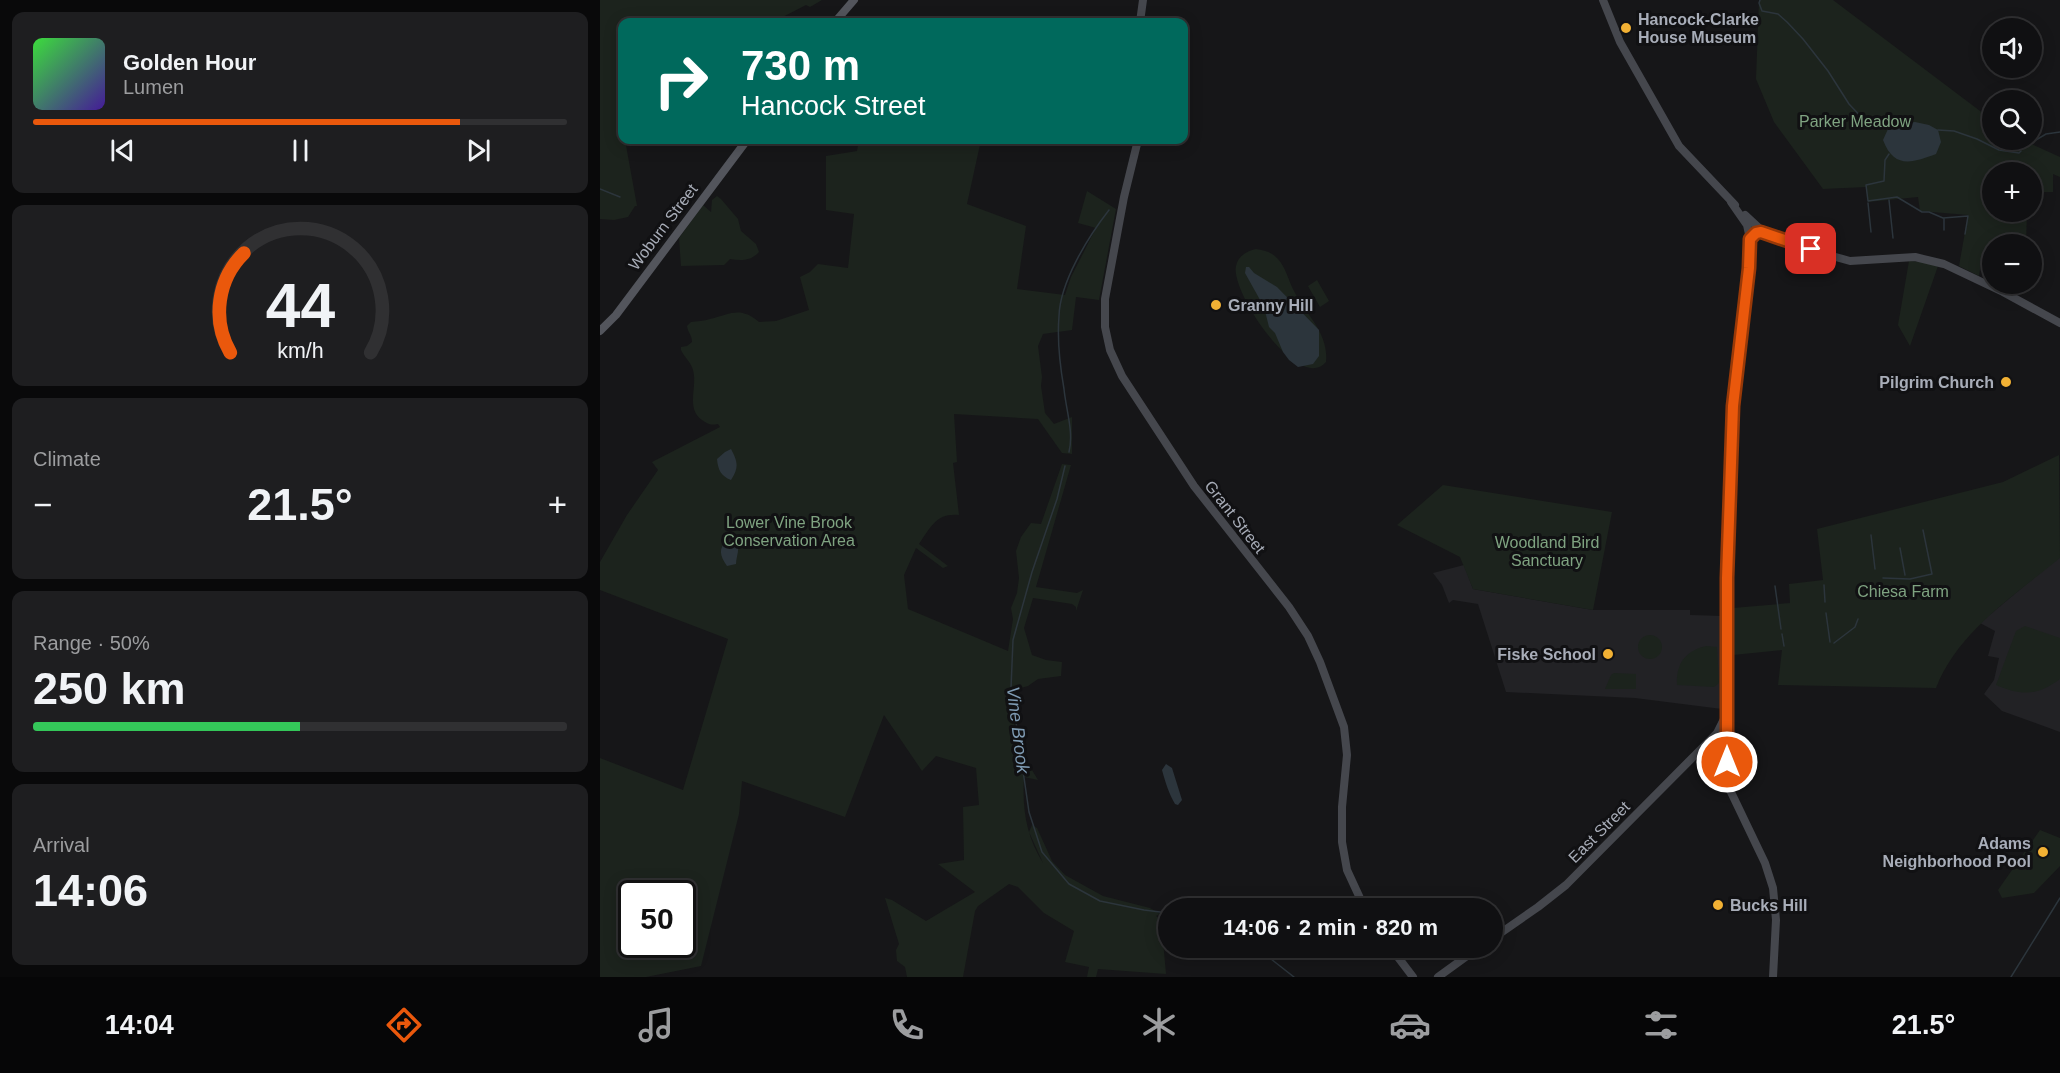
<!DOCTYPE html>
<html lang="en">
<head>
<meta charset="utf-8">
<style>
	body { margin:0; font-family:Helvetica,sans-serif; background:#1e1e20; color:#f1f3f6; height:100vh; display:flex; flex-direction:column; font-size:22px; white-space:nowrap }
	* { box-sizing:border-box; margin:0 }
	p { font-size:20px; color:#9c9d9f }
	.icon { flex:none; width:33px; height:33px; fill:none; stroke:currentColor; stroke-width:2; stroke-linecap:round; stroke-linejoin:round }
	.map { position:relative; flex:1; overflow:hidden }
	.details { display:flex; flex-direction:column; gap:12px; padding:12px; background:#09090a; width:600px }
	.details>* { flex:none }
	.guide { position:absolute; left:18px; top:18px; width:570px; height:126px; border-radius:12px; box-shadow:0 3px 15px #0003,0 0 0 2px #303032; background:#00695c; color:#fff; overflow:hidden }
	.controls { position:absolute; left:1382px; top:18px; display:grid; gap:12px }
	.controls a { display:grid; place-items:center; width:60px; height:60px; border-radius:50%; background:#101012; box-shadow:0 3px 15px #0003,0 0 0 2px #303032; font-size:30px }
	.speed { position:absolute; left:18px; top:880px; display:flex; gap:12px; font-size:30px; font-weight:700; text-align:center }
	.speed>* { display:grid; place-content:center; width:78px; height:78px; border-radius:50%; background:#101012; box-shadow:0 3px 15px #0003,0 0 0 2px #303032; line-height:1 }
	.speed .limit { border:3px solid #111; border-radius:9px; background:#fff; color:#111 }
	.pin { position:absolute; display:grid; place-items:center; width:51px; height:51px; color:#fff; margin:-26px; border-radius:12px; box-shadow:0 3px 9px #0006 }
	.me { position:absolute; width:66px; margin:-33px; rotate:0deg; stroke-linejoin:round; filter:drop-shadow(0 0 4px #0008) }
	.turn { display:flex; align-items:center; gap:21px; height:126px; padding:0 24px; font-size:27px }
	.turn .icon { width:78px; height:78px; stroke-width:2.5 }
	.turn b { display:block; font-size:42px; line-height:51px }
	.big { font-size:45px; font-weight:700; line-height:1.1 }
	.details .widget { flex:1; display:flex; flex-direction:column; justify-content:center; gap:9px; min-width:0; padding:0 21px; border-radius:12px; background:#1e1e20 }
	.details .dial { align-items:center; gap:0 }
	.dial svg { height:156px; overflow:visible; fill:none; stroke:#303032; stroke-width:7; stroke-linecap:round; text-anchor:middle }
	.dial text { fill:#f1f3f6; stroke:none }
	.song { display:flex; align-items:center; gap:18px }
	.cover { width:72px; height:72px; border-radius:9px; background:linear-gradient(135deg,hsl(120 70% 55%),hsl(260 70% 35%)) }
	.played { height:6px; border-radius:3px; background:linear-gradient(90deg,#ea580c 80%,#303032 80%) }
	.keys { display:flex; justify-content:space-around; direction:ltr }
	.heat { display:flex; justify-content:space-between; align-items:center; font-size:33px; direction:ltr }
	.charge { height:9px; border-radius:4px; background:linear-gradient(90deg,#34c759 50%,#303032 0) }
	.trip { position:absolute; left:558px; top:898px; width:345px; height:60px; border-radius:30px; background:#101012; box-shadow:0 3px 15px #0003,0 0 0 2px #303032; font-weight:700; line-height:60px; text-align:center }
	.tab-bar { display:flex; height:96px; justify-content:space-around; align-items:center; background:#060607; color:#9c9d9f }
	.tab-bar .icon { width:42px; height:42px }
	.tab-bar .on { color:#ea580c }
	.tab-bar b { font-size:27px; color:#f1f3f6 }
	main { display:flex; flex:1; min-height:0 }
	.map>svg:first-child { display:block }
	.built { fill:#222225 }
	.green { fill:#1c231d; fill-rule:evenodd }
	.water { fill:#2c353c }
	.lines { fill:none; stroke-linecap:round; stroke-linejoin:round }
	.stream { stroke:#2c353c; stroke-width:1.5 }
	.secondary { stroke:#45474d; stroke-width:8 }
	.primary { stroke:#53555c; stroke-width:8 }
	.route-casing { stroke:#983908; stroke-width:15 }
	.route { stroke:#ea580c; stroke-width:10 }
	.poi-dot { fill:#f2b134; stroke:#111113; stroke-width:2 }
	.labels { text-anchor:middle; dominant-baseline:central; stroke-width:6; stroke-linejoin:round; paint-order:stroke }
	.poi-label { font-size:16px; font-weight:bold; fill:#a8adb8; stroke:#111113; text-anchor:start }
	.park-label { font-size:16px; fill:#7fa381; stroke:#111113 }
	.street-label { font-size:16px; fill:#a8adb8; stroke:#111113 }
	.water-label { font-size:18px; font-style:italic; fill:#7f9bb3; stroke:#111113 }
</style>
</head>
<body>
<main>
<section class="details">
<div class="widget">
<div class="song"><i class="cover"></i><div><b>Golden Hour</b><p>Lumen</p></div></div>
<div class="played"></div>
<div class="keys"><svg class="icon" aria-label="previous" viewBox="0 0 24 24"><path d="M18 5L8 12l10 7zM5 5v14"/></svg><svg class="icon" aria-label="pause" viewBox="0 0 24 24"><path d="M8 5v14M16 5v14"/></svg><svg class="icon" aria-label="next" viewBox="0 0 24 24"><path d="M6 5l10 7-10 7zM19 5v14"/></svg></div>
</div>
<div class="widget dial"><svg viewBox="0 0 100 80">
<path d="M14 69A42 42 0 1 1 86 69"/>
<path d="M14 69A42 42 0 0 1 21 18" stroke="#ea580c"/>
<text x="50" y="56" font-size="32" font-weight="700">44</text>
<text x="50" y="72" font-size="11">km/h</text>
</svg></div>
<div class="widget"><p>Climate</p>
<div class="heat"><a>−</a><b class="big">21.5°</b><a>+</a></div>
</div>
<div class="widget"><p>Range · 50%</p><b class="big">250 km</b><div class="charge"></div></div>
<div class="widget"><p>Arrival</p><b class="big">14:06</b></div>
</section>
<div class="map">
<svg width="1460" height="977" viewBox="0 0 1460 977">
	<rect width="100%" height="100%" fill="#161618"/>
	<!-- built -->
	<path class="built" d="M1460 556V732L1402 711 1384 694 1394 680 1399 658 1388 656 1395 631 1380 623Z
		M864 565 873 589 993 610H1090V615L1123 616 1122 709 1035 698 906 692 878 604 853 600 849 603 842 585 833 573Z"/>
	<!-- green -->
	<path class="green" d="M0 0H222L210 7 206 5 175 21 159 22H22V140H25L37 206H35L28 217 14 220 0 219Z
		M1159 0H1233L1392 120V140H1423L1460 157V177L1453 174V192H1431V172H1392V212H1427L1426 244H1392V252L1383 251 1379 276 1359 266 1368 215 1320 211 1318 197 1268 202 1266 187 1223 189 1174 122 1156 79Z
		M259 140H381L367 204 426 226 417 289 465 295 471 277 496 228 478 223 487 191 516 209 499 300 476 297 472 330 443 334 438 346 442 377 441 386 445 413 454 424 472 417V454L462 453 438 419 354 414 357 462 353 463 359 515C336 513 331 527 319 544L348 566 343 568 316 548 304 575 308 609 408 651 413 619 411 608 417 593 419 578 416 551 421 537 431 523 441 524 462 464 471 465 436 587 477 593 483 590 476 611V607L472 604 433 598 424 628 432 655 446 660 462 662 461 676 438 679 428 686 413 690 410 694 418 747 438 780 424 777C422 808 426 836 443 863L429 832 432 825 437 828 452 861 465 875 503 896 550 908 560 914 556 916 561 919 566 974 498 969 496 977H487L489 967 465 962 474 931 444 913 418 887 409 884 378 906 375 911 363 977H307L305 967 297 961 296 950 299 944 285 898 292 900 326 921 375 892 338 864 364 860 363 807 379 805 376 768 336 756 322 771 284 715 245 817 142 781 139 814 101 966 46 977H0V758L83 790 128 639 0 590V562L27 515 58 470 52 462 120 427 118 424C112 425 110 425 105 422 84 410 98 389 93 370 91 362 84 357 81 350V347L87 346 92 342C92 335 88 333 87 326L91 322C97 321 104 321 110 319 131 314 140 306 159 322L176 321 209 310 200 277 210 272 218 264 248 268 254 214 226 210V156L257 151ZM32 894H82V945H32Z
		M117 196 121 199 138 219 141 231 156 244 159 252C151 261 141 261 130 259L124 265 81 266 79 238 103 205 111 212 112 200Z
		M656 249C664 250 671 252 677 258 686 267 688 280 694 291 706 315 729 333 726 362 699 394 630 292 636 266 638 256 647 251 656 249Z
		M1309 261 1324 262 1338 266 1310 346 1298 325Z
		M717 280 729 301 720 307 708 286Z
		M1459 455 1460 558C1415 595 1358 631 1336 688L1178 685 1182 650 1133 655V608L1190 603 1189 584 1223 580 1217 529 1403 482Z
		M843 485 1012 512 993 610 873 589 860 557 797 525Z
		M1425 626 1460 638V679C1437 696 1422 696 1396 685L1416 631Z
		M1038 647a12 12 0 1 1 24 0a12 12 0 1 1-24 0Z
		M1106 646 1117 647 1119 683 1114 687 1077 685C1076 664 1085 651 1106 646Z
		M1014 673 1036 674V689H1005L1011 675Z
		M1440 830 1460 838V866L1434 893 1402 898 1398 890Z"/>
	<!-- water -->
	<path class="water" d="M1315 122 1329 125 1338 130 1341 142 1336 154C1312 163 1294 169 1283 140L1288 129 1302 124Z
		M646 267H649L654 273 677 287 719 330V356L713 364 698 367 689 360 683 352 675 333 669 327 664 307 645 273Z
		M131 449C138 462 139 468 131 480 121 476 118 470 117 459L125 452Z
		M134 540C142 547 136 555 136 564L127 566C121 557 118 551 125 542Z
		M566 764 572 768 582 800 578 805 575 804C569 794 565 781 562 770Z"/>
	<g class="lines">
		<!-- stream -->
		<path class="stream" d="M1160 0 1159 3 1162 11 1178 14 1187 22 1203 39 1228 71 1249 104 1265 121 1288 129
			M1338 130 1354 131 1377 139 1399 150 1419 153 1421 151
			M1424 147 1446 134 1460 132
			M1289 154 1285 160 1284 181 1266 185 1268 201 1297 197 1322 212H1329L1343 218 1368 216 1365 234
			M0 189 20 197
			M1289 200 1293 238
			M1268 203 1271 232
			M1344 230V219
			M469 452C474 432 466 410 464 389 460 366 457 340 459 316 460 282 488 237 509 210
			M465 466 457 499 432 572 413 640 411 688 429 812 442 852 469 884 500 901 544 910 568 913
			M1271 535 1275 569
			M1300 548 1305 575
			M1283 578 1310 579 1332 574 1323 530
			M1224 585 1225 602
			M1175 586 1181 629
			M1273 598 1279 596 1280 583
			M1226 613 1230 642
			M1182 634 1184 646
			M1234 643 1255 627 1258 619
			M652 948 671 959 694 977
			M1411 977 1460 898"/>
		<!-- secondary -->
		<path class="secondary" d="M1003 0 1020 42 1079 146 1135 205
			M540 22 543 0
			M538 140 524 197 505 299V327L510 350 522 376 594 486 689 607 708 636 720 662 744 727 747 755 742 807V842L747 870 765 909
			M1131 202 1147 225 1150 239 1149 268 1134 392 1132 421 1127 579V762L1130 790 1165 863 1173 888 1176 920 1173 977
			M1145 215 1159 228 1172 235 1232 256 1250 261 1315 257 1344 264 1403 292 1460 323
			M892 939 938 907 966 885 1117 733 1125 717
			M791 948 813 977
			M838 977 878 948"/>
		<!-- primary -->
		<path class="primary" d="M235 22 254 0
			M0 331 16 315 147 140"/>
	</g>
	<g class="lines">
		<!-- route casing -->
		<g class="route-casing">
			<path id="route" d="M1127 762V578L1133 406 1149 268 1150 239 1156 233 1161 232 1211 249"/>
		</g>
		<!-- route -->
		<use href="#route" class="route"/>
	</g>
	<!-- markers -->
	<g class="poi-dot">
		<circle cx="1026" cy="28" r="6"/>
		<circle cx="616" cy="305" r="6"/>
		<circle cx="1406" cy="382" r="6"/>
		<circle cx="1008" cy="654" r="6"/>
		<circle cx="1443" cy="852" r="6"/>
		<circle cx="1118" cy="905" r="6"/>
	</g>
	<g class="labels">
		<!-- poi labels -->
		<g class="poi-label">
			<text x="1038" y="19">Hancock-Clarke<tspan x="1038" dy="18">House Museum</tspan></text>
			<text x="628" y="305">Granny Hill</text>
			<text x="1394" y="382" text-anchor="end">Pilgrim Church</text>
			<text x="996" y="654" text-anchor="end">Fiske School</text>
			<text x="1431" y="843" text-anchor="end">Adams<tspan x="1431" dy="18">Neighborhood Pool</tspan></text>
			<text x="1130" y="905">Bucks Hill</text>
		</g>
		<!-- park labels -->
		<g class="park-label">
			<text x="1255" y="121">Parker Meadow</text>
			<text x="189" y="522">Lower Vine Brook<tspan x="189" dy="18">Conservation Area</tspan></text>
			<text x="947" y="542">Woodland Bird<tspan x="947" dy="18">Sanctuary</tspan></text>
			<text x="1303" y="591">Chiesa Farm</text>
		</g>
		<!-- street labels -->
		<g class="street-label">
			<text transform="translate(63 227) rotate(-53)">Woburn Street</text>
			<text transform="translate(635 517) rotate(52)">Grant Street</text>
			<text transform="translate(999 832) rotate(-45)">East Street</text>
		</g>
		<!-- water labels -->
		<g class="water-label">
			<text transform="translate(418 730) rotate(83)">Vine Brook</text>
		</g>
	</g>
</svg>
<div class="controls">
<a><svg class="icon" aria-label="sound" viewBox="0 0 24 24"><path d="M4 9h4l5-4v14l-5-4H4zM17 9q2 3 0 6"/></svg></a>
<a><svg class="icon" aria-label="search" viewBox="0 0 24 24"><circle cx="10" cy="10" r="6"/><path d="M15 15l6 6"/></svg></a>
<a>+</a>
<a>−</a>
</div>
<div class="speed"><div class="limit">50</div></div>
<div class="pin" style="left:1211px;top:249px;background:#d93025"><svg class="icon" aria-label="arrive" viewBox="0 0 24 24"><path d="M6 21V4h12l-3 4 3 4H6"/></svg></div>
<svg class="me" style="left:1127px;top:762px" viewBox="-20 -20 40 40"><circle r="17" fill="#ea580c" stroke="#fff" stroke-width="3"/><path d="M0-11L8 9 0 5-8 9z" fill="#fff"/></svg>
<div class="trip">14:06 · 2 min · 820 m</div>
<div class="guide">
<div class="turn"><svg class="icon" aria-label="right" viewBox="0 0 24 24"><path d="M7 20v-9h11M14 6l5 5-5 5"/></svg><div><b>730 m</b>Hancock Street</div></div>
</div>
</div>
</main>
<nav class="tab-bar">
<b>14:04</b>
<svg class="icon on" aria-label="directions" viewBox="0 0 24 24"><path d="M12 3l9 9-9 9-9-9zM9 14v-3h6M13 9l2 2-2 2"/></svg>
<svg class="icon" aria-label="music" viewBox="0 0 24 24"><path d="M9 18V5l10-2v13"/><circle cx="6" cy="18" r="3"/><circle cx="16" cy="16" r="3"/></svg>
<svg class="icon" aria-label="phone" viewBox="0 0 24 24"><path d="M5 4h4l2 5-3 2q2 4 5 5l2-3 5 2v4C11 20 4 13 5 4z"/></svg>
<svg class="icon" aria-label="climate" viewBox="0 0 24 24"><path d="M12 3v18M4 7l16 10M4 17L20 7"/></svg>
<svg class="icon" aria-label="car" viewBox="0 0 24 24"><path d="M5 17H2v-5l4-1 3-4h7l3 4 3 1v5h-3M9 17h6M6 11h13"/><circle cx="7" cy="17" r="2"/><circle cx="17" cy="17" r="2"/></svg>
<svg class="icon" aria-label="filters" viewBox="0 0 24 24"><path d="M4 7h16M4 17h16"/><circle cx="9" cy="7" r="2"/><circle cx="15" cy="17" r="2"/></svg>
<b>21.5°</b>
</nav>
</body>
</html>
